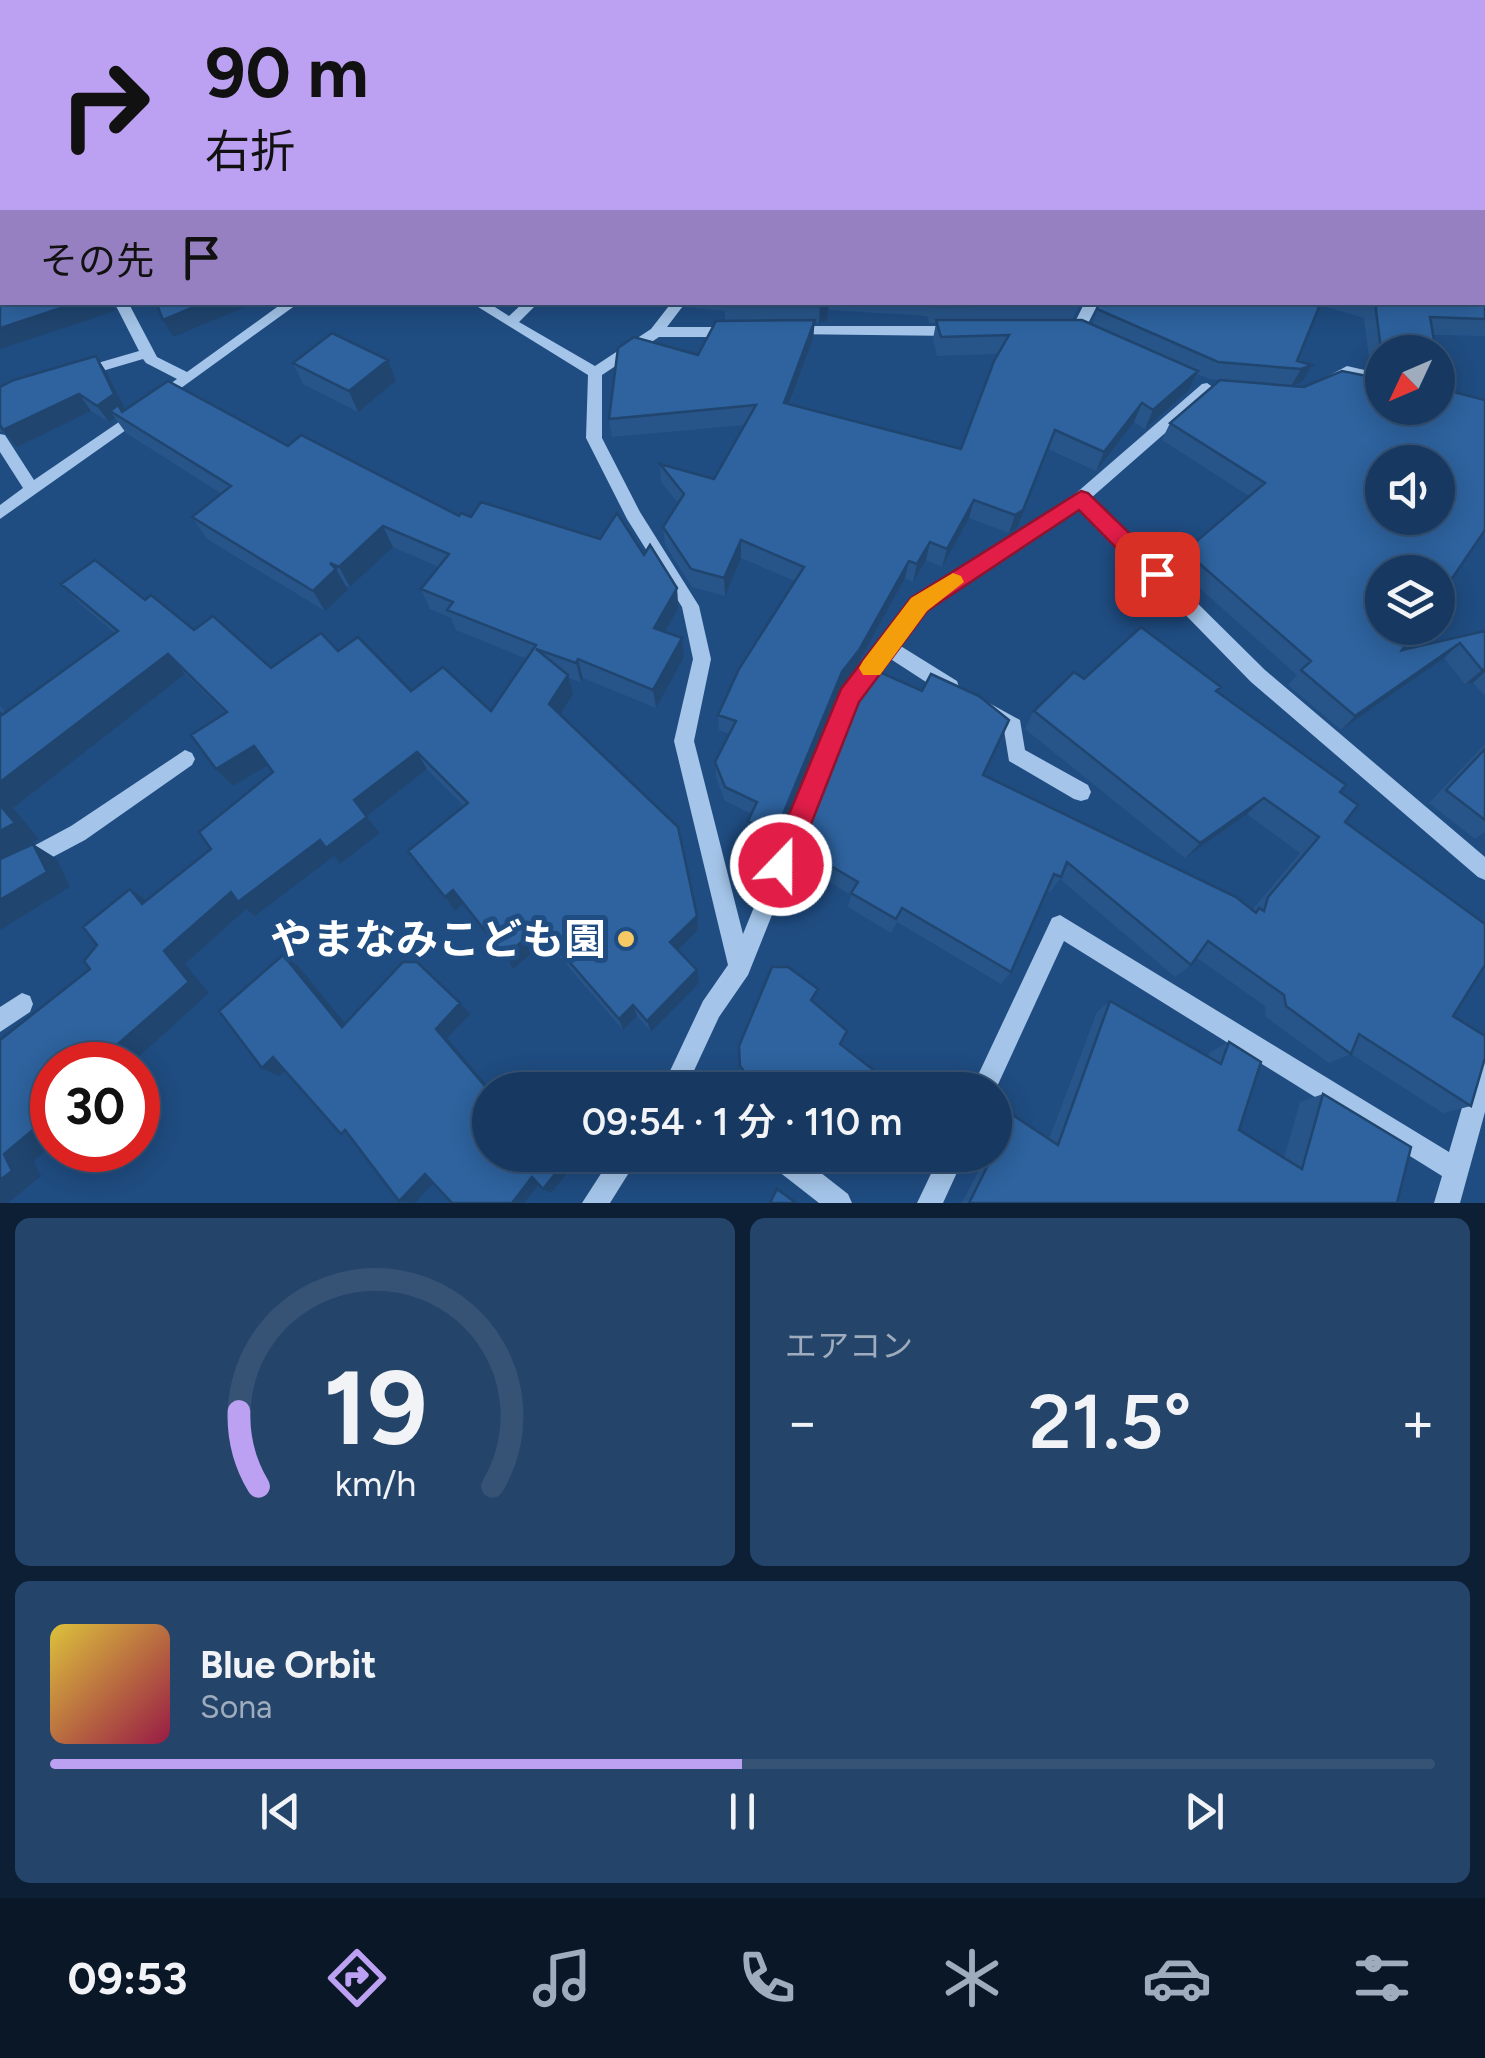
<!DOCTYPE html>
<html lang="ja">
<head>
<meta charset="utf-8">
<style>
	body { margin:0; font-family:Figtree,"Noto Sans JP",sans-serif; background:#24446a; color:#f1f3f6; height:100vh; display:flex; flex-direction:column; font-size:38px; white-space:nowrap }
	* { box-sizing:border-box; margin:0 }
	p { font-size:32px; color:#9eacbd }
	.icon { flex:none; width:55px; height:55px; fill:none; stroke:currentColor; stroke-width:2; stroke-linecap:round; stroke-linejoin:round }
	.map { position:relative; height:1203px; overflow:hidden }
	.details { display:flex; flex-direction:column; gap:15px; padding:15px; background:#0d1f35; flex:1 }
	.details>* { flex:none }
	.banner { position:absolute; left:0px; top:0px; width:1485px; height:305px; box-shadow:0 5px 25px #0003,0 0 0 2px #365376; background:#bca0f2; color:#111; overflow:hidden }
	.needle { width:65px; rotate:226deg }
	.buttons { position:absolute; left:1365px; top:335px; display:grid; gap:20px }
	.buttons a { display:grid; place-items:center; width:90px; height:90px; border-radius:50%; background:#173961; box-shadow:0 5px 25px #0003,0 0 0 2px #365376; font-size:50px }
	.speed { position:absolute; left:30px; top:1042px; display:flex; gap:20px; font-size:50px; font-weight:700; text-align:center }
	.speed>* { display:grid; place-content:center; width:130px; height:130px; border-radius:50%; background:#173961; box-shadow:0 5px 25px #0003,0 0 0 2px #365376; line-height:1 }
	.speed .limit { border:15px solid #d22; background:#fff; color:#111 }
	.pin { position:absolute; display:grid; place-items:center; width:85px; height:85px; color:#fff; margin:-42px; border-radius:20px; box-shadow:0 5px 15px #0006 }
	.me { position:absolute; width:110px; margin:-55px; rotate:22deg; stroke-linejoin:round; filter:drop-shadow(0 0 8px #0008) }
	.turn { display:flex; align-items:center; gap:35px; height:210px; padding:0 40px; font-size:45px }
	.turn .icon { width:130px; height:130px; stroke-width:2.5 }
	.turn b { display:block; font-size:70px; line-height:85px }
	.then { display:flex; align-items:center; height:95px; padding:0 40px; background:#0003; gap:20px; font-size:38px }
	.big { font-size:75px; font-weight:600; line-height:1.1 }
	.details .card { flex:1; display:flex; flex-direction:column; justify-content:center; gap:15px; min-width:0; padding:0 35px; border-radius:15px; background:#24446a }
	.details .dial { align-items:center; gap:0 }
	.dial svg { height:260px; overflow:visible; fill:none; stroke:#365376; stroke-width:7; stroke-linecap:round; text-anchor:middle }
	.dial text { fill:#f1f3f6; stroke:none }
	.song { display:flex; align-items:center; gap:30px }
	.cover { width:120px; height:120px; border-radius:15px; background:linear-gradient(135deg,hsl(50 70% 55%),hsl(340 70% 35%)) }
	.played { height:10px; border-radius:5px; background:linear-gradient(90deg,#bca0f2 50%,#365376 50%) }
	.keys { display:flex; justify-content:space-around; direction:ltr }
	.heat { display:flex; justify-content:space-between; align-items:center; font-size:55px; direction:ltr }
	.details .tiles { flex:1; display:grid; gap:15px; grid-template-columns:1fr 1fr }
	.card:last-child { grid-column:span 2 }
	.trip { position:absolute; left:472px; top:1072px; width:540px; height:100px; border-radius:50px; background:#173961; box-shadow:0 5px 25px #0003,0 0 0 2px #365376; font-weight:600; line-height:100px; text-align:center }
	.menu { display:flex; height:160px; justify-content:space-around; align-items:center; background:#091727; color:#9eacbd }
	.menu .icon { width:70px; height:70px }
	.menu .selected { color:#bca0f2 }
	.menu b { font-size:45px; color:#f1f3f6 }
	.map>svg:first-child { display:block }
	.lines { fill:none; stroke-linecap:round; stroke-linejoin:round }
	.minor { fill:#a4c5e9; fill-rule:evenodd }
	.wall { fill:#285589; fill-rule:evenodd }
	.shaded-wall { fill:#20456f }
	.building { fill:#2e639f; stroke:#20456f; stroke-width:2.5; fill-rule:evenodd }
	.route { fill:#e11d48; stroke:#92132f; stroke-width:2.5 }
	.slow { fill:#f59e0b }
	.poi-dot { fill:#f7c964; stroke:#1f4c81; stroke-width:4 }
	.labels { text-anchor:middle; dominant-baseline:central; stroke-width:10; stroke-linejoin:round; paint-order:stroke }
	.near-poi-label { font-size:42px; font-weight:bold; fill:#fff; stroke:#1f4c81; text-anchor:end }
</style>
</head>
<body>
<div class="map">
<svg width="1485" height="1203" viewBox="0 0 1485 1203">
	<rect width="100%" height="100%" fill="#1f4c81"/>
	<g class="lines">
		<!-- minor -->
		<path class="minor" d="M1314 0H1324V2H1315Z
			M114 302H128L157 357 187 372 284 302H300L159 404 154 403V395L177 379 146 363 143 359 82 377 75 372 77 369 139 351Z
			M470 302H487L509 316 524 302H539L519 322 595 366 651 329 672 302H686L667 327H730L737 332 730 337H659L602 375V438L640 512 699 606 711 659 694 741 743 934 843 690 913 600 1075 494 1202 384 1207 383 1214 388 1212 392 1091 498 1265 670 1485 857V880L1478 877 1251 682 1080 507 925 610 899 645 957 681 959 687 957 693 950 695 943 693 889 658 858 700 748 975 719 1017 685 1090H661L703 1001 728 965 674 741 693 659 682 607 627 519 586 438 588 375Z
			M1085 302H1099L1083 333H1073L1071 330Z
			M791 326H955L962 331 955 336 786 334 784 331Z
			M1347 366 1382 374V384L1348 376 1326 386 1319 381Z
			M138 409 146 414 143 418 0 519V505L23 488 0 452V434L5 435 34 480Z
			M989 703 1020 720 1025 750 1088 785 1091 792 1088 799 1081 801 1074 799 1009 761 1004 730 982 717 980 711 982 705Z
			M185 750 192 753 195 759 192 765 85 840 0 885V864L71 826Z
			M1060 915 1449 1152 1473 1070 1477 1062 1485 1058V1112L1460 1203H1434L1442 1176 1064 941 995 1091 971 1090 1052 918Z
			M22 993 30 996 33 1004 30 1012 0 1032V1007Z
			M613 1155H640L610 1203H582Z
			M766 1155H798L848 1194 852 1203H819L769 1164Z
			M940 1155H965L943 1203H917Z"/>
	</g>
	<!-- wall -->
	<path class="wall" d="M1327 0H1485V336L1433 335 1436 352H1382V408L1442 389 1485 400V541L1484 532 1402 650 1485 631V696L1473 683 1465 684 1444 658 1341 730 1288 685 1297 675 1176 567 1185 551 1249 496 1162 440 1170 423 1220 380 1210 379 1197 374 1189 390 1145 429 1134 422 1096 471 1048 449 1017 528 1009 533 969 518 942 567 926 560 913 582 905 578 856 667 840 689 774 850 748 835V821L752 814 725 801 716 777 715 762 729 734 719 730 718 715 795 581 741 558 725 596 692 587 665 545 663 527 678 503 661 482 660 464 714 479 745 425 612 437 609 419 698 355 725 321V311L687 307V302H1081L1072 320 1092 324 1100 302H1482V2H1326ZM1320 305 1364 318 1370 367 1382 371 1377 378 1304 387 1292 386 1302 382 1312 365 1297 361ZM828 310 927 316 929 323H936L933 339 937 356 998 354 961 449 790 404 813 339 814 323 827 321Z
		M96 356 107 373 125 410 168 381 288 446 301 435 459 516 461 513 471 517 481 502 600 539 617 513 644 555 650 545 677 588 678 608 666 632 682 638 684 657 656 708 583 678 581 682 568 678 573 694 560 714 678 827 698 930 678 950 697 970 699 983 651 1032 637 1016 623 1030 546 941 513 969 463 904 455 911 408 851 464 806 427 769 367 816 380 833 340 864 334 856 255 916 246 909 185 964 209 993 130 1065H52V1145L34 1161 41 1176 8 1203H0V1040L90 969 84 961 97 945 83 927 130 889 147 900 211 849 199 832 273 772 268 765 233 786 216 769 191 735 225 713 185 674 13 808 39 839 13 853 33 844 57 859 70 887 0 930V706L6 712 115 633 80 604 61 584 95 560 145 600 151 595 194 630 213 616 271 668 321 633 338 651 358 637 411 691 443 667 491 711 527 659 456 630 451 618 430 609 421 589 439 567 393 547 350 587 345 586 348 590 325 611 207 539 192 517 222 494 126 433 115 418 109 422 91 411 17 447 5 432H0V387L14 380Z
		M388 360 396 381 358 412 303 384 293 363Z
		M1084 679 1217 691 1340 792 1345 822 1453 1016 1471 1106 1443 1113 1351 1054 1329 1063 1266 1017 1265 1006 1196 957 1191 965 1175 977 1060 879 1050 892 1047 890 1011 972 1001 984 897 922 891 933 848 907 851 895 814 873 816 863 809 870 797 863 799 848 922 691 983 775 1252 910 1300 853 1247 814 1185 858 1025 729 1034 711Z
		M1485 744V832L1475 839 1429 803Z
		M816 1000 814 1003 841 1045 899 1090H752L740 1075 739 1046Z
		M1110 1001 1208 1056 1210 1052 1229 1042 1239 1130 1284 1158 1300 1102 1323 1094 1397 1203H962L983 1162 974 1155H995V1109L999 1106 1049 1139 1097 1012Z
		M849 1155H872L863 1167Z"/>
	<!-- shaded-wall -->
	<path class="shaded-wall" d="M79 302H111L115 311 0 349V328Z
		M206 302H257L173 337 163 320Z
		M829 304 827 321 819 323 820 306Z
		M815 320 813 339 783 421 784 403Z
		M96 356 107 373 126 411 124 412 110 411 115 418 109 422 97 406Z
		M388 360 396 381 358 412 349 391Z
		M1312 365 1302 382 1291 386 1301 369Z
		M1198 371 1189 390 1145 429 1153 410Z
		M79 394 91 411 17 447 3 430Z
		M1142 403 1134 422 1096 471 1104 452Z
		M1055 430 1017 528 1009 533 1015 515Z
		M974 500 969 518 942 567 947 549Z
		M383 526 393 547 350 587 339 567Z
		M741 540V558L725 596 724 578Z
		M930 542 926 560 913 582 917 564Z
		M909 561 905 578 856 667 840 689 774 850V836L842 672Z
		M336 569 348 590 325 611 313 591Z
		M677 588 678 608 657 648 654 628Z
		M682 638 684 657 656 708 653 690Z
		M1460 643 1444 658 1341 730 1355 716Z
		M168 654 185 674 13 808 39 839 0 860V782Z
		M578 659 583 678 581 682 576 663Z
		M1485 669V672L1473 683 1465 684 1482 670Z
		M568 675 573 694 555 723 549 704Z
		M254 746 270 764 233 786 216 769Z
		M417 752 427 769 367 816 354 800Z
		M1264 798 1247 814 1185 858 1200 843Z
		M367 817 380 833 340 864 334 856 255 916 246 909 185 964 209 993 130 1065H108L103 1057 164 951 231 892 320 840Z
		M823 843 816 863 809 870 811 855Z
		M33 844 57 859 70 887 0 930V900Z
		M130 889 151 903 142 904Z
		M453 890 463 904 455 911 445 897Z
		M697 916 698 930 673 955 670 942Z
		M539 927 546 941 513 969 505 956Z
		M283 955 299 967 356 1037 342 1027Z
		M697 970 699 983 651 1032 647 1021Z
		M460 1003 470 1014 447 1038 491 1090 490 1092 436 1029Z
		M633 1005 637 1016 623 1030 619 1019Z
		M273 1057 290 1066 279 1076 262 1068Z
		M52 1114V1145L34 1161 41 1176 8 1203H0V1180L4 1154Z
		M570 1155H576L579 1158 551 1193 543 1189Z
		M425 1174 437 1179 415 1203 399 1201Z
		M532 1177 540 1182 524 1203H512Z"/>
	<!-- building -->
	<path class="building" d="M0 0H923L920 2H2V302H79L0 328Z
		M924 0H1310V2H923Z
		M1388 0H1485V319L1430 317 1436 352H1389L1381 350 1375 302H1482V2H1386Z
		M156 302H206L163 320Z
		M726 302H829V304L820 306H724Z
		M931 302H1078L1076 305 932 306Z
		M1100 302H1321L1297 361 1312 365 1301 369 1218 362 1097 309Z
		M815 320 784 403 961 449 994 361 1009 335 941 337 936 320H1082L1198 371 1153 410 1142 403 1104 452 1055 430 1023 510 1015 515 974 500 947 549 930 542 917 564 909 561 859 650 842 672 774 836 748 821 757 802 725 787 715 762 736 721 718 715 739 669 804 567 741 540 724 578 691 569 663 527 684 494 660 464 714 479 756 405 609 419 618 348 634 337 698 355 716 321Z
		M332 333 388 360 349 391 293 363Z
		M96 356 114 394 97 406 79 394 3 430 0 425V387L14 380Z
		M1438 363 1442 389 1485 400V530L1438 599V572H1382V628H1418L1402 650 1485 631V669L1482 670 1460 643 1355 716 1301 670 1311 661 1185 551 1265 483 1170 423 1220 380 1304 387 1342 371 1382 379V408H1438ZM1382 462H1438V518H1382Z
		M168 381 288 446 301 435 459 516 461 513 471 517 481 502 600 539 617 513 644 555 650 545 677 588 654 628 682 638 653 690 578 659 576 663 536 649 568 675 549 704 678 827 697 916 670 942 697 970 647 1021 633 1005 619 1019 539 927 505 956 453 890 445 897 408 851 468 803 417 752 354 800 367 817 326 848 320 840 238 902 231 892 164 951 189 982 103 1057 108 1065H52V1114L4 1154 12 1171 0 1180V1040L90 969 84 961 97 945 83 927 130 889 142 904 211 849 199 832 273 772 254 746 216 769 191 735 227 712 168 654 0 782V713L2 715 118 631 61 584 95 560 145 600 151 595 194 630 213 616 271 668 321 633 338 651 358 637 411 691 443 667 491 711 536 645 447 610 453 602 421 589 449 554 383 526 339 567 330 563 336 569 313 591 192 517 231 486 110 411 118 405 122 412Z
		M1141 627 1221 687 1216 691 1346 785 1340 792 1358 805 1345 822 1485 924V965L1453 1016 1485 1036V1058L1471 1106 1359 1034 1351 1054 1286 1006 1284 995 1208 941 1191 965 1067 862 1061 877 1054 874 1011 972 902 908 896 919 851 893 858 882 817 858 823 843 811 855 799 848 865 683 875 670 922 691 931 674 979 696 1009 720 983 775 1236 897 1256 913 1259 908 1264 911 1268 897 1319 837 1264 798 1200 843 1034 711 1074 672 1084 679Z
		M1485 749V820L1446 790Z
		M0 805 15 823 0 831Z
		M33 844 47 872 0 900V859Z
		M283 955 342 1027 403 962H417L460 1003 436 1029 490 1092V1155H570L543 1189 532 1177 512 1203H452L425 1174 399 1201 345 1130 341 1134 273 1057 262 1068 219 1011Z
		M772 967H788L818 989 811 1000 847 1031 840 1044 899 1090H763L755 1085 740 1066 739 1046Z
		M1110 1001 1221 1064 1229 1042 1261 1062 1239 1130 1302 1169 1323 1094 1411 1147 1397 1203H969L993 1155H995V1115L999 1106 1058 1145Z
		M860 1155H871L868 1162Z
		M777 1189 796 1203H770Z"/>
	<!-- route -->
	<path class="route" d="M1081 491 1088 493 1165 568 1168 574 1165 581H1149L1079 510 927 611 859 702 791 875 781 878 772 875 768 865 841 689 911 598Z"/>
	<!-- slow -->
	<path class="slow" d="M953 573 961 576 964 582 927 611 880 675H863L859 668 863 661 911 598Z"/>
	<!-- markers -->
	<circle class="poi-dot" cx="626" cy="939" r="10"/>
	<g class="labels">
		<!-- near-poi labels -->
		<g class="near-poi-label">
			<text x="606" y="939">やまなみこども園</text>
		</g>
	</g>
</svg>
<div class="buttons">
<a><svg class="needle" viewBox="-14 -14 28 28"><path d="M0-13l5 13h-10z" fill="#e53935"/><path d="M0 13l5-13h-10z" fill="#9eacbd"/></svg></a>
<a><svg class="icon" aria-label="sound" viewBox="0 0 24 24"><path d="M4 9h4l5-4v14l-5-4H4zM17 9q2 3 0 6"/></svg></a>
<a><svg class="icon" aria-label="layers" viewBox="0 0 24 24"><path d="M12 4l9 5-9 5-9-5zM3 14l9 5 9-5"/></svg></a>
</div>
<div class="speed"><div class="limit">30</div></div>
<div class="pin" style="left:1157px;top:574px;background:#d93025"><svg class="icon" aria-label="arrive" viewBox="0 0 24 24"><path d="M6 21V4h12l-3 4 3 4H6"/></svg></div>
<svg class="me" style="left:781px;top:865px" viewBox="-20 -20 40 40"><circle r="17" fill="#e11d48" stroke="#fff" stroke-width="3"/><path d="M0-11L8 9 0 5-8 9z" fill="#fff"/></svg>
<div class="trip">09:54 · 1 分 · 110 m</div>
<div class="banner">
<div class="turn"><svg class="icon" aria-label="right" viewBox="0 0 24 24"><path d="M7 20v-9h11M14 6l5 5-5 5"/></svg><div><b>90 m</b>右折</div></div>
<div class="then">その先<svg class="icon" aria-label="arrive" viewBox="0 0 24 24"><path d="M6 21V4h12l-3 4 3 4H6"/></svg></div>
</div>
</div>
<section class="details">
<div class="tiles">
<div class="card dial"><svg viewBox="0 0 100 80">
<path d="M14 69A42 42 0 1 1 86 69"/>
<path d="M14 69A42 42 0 0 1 8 46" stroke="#bca0f2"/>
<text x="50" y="56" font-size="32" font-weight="700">19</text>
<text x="50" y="72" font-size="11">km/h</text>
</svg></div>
<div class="card"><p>エアコン</p>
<div class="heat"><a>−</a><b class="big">21.5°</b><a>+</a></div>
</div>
<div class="card">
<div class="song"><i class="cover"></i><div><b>Blue Orbit</b><p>Sona</p></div></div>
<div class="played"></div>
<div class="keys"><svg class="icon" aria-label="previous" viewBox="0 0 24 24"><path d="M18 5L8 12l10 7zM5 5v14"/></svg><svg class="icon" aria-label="pause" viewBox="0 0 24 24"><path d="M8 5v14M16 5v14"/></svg><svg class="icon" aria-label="next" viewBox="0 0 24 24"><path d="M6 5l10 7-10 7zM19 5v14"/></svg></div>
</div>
</div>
</section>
<nav class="menu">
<b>09:53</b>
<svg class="icon selected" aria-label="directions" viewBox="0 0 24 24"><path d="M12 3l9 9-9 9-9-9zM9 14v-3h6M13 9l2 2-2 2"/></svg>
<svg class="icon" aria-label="music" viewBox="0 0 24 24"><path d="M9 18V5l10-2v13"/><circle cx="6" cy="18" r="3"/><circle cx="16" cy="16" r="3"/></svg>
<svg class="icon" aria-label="phone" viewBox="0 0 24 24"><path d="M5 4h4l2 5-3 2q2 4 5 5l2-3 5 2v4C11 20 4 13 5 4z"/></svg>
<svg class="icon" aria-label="climate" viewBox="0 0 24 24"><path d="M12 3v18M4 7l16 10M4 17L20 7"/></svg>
<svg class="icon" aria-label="car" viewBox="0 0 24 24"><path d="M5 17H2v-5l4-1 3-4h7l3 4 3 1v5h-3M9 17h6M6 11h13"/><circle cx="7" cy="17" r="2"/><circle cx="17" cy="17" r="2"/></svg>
<svg class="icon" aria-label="filters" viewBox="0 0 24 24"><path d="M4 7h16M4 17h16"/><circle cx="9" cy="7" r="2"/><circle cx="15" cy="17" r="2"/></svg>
</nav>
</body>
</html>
